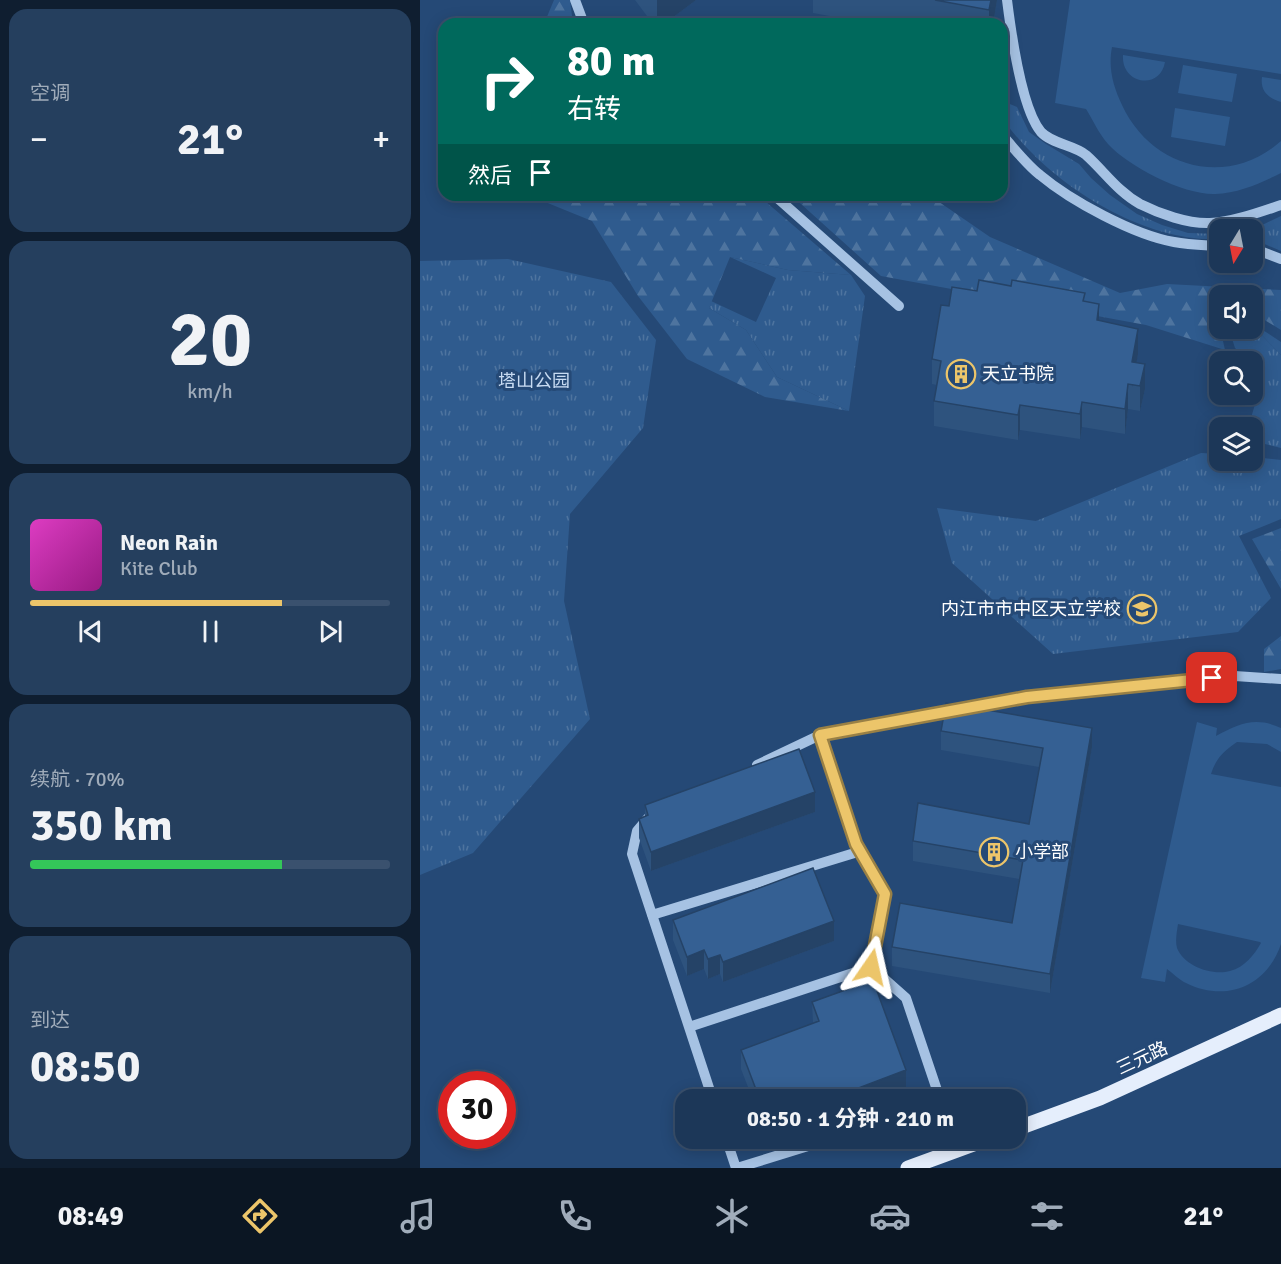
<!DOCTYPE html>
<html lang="zh">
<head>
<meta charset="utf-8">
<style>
	body { margin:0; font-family:Signika,"Noto Sans SC",sans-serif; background:#253f5e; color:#f1f3f6; height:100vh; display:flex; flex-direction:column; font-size:22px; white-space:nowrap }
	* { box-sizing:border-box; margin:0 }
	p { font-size:20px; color:#a0acba }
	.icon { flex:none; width:33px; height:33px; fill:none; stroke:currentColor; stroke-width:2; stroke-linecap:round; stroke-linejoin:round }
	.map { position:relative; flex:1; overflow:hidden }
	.sheet { display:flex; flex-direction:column; gap:9px; padding:9px; background:#0f1e30; width:420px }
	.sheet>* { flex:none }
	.hud { position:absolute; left:18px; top:18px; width:570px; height:183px; border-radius:18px; box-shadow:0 3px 15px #0003,0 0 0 2px #3a516e; background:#00695c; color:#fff; overflow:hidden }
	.needle { width:39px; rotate:190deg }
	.fabs { position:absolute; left:789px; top:219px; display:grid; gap:12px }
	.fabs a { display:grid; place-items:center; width:54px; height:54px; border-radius:12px; background:#1c3758; box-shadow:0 3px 15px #0003,0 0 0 2px #3a516e; font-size:30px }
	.speed { position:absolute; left:18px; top:1071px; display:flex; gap:12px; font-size:30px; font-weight:700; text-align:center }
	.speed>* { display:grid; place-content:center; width:78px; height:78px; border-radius:50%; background:#1c3758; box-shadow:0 3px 15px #0003,0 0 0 2px #3a516e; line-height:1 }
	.speed .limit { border:9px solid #d22; background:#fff; color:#111 }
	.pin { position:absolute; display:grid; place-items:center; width:51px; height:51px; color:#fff; margin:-26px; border-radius:12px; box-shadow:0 3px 9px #0006 }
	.me { position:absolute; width:66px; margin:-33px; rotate:11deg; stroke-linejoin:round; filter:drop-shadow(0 0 4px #0008) }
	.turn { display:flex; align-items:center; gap:21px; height:126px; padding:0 30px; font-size:27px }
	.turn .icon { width:78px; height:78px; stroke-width:2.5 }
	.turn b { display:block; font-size:42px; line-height:51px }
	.then { display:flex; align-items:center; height:57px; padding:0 30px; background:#0003; gap:12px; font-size:22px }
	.big { font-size:45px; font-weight:700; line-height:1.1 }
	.sheet .tile { flex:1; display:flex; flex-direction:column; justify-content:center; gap:9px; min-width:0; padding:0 21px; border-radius:18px; background:#253f5e }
	.sheet .dial { align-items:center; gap:0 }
	.dial b { font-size:78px; line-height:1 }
	.song { display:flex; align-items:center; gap:18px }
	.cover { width:72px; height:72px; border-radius:9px; background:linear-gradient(135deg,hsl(310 70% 55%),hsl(310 70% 35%)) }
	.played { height:6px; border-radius:3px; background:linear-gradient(90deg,#ecc56a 70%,#3a516e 70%) }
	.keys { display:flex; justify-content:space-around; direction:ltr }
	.heat { display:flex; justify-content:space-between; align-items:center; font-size:33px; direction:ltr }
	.charge { height:9px; border-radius:4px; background:linear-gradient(90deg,#34c759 70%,#3a516e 0) }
	.trip { position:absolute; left:255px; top:1089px; width:351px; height:60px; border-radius:18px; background:#1c3758; box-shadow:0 3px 15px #0003,0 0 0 2px #3a516e; font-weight:700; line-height:60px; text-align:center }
	.dock { display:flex; height:96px; justify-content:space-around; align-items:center; background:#0b1623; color:#a0acba }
	.dock .icon { width:42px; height:42px }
	.dock .active { color:#ecc56a }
	.dock b { font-size:27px; color:#f1f3f6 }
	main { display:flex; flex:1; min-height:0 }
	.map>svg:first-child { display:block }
	.grass { fill:url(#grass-tufts) }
	.forest { fill:url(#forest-firs) }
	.garden { fill:#2f5b8e; fill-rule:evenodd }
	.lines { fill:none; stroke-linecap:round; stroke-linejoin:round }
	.minor { stroke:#a6c2e3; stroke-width:10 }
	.major { stroke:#e5eefc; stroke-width:15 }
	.wall { fill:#2e537e }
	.shaded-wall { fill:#254367 }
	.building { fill:#356093; stroke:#254367; stroke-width:1.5 }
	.route-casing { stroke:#998045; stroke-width:15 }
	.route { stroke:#ecc56a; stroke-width:10 }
	.labels { text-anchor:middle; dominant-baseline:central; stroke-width:6; stroke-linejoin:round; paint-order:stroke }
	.poi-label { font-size:18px; fill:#fff; stroke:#254976; text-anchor:start }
	.park-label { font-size:18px; fill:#c8dbf2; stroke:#254976 }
	.street-label { font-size:18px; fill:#fff; stroke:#254976 }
</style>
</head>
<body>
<main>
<section class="sheet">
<div class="tile"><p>空调</p>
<div class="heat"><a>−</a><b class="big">21°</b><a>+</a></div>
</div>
<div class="tile dial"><b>20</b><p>km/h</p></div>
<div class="tile">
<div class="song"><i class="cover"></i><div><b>Neon Rain</b><p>Kite Club</p></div></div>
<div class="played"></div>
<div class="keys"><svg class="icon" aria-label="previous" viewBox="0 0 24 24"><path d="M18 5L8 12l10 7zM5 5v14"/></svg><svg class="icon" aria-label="pause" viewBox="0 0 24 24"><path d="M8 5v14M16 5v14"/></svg><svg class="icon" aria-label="next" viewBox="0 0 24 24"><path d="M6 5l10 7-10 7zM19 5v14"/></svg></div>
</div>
<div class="tile"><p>续航 · 70%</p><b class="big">350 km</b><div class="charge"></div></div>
<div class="tile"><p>到达</p><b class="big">08:50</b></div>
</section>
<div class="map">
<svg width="861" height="1168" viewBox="0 0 861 1168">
	<defs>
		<pattern id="grass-tufts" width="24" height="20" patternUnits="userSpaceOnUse" patternTransform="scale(1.5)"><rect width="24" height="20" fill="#2f5b8e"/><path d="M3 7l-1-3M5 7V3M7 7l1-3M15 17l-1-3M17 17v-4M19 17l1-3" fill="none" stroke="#4e749f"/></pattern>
		<pattern id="forest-firs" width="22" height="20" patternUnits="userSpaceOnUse" patternTransform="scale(1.5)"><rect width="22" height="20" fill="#2f5b8e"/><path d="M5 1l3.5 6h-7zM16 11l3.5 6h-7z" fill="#4e749f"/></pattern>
	</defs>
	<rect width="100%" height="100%" fill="#254976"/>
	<!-- grass -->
	<path class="grass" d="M585 102 597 107 609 132 626 144 659 164 671 178 690 195 717 214 742 225 768 233 799 234V239C731 242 654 197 608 149 602 143 585 124 582 117 581 113 582 106 582 103Z
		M861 216V251L833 239 832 230 825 229 838 227Z
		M310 257 368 270 431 275 445 296 429 411 357 377 326 330 289 308 291 301 336 322 356 278Z
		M88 259 191 282 236 340 223 428 150 514 144 601 170 719 53 853 0 875V261Z
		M833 326 861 355V448L833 441 837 419 831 418 844 374 833 364 832 362 830 361 815 348 809 329 832 328Z
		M781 453 799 454 800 460H832L833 457 861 460V519L819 536 851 598 818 632 633 654 532 563 517 508 616 521Z"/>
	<!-- forest -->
	<path class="forest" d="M134 0H150L153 24H124Z
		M108 195H338L431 275 368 270 310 257 289 308 326 330 357 377 429 411 345 397 267 359 218 296 172 221Z
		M371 195H509L570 237 700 293 747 284 861 290V330L833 313 832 296H800V328L805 350 726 325 461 276Z
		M832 323 861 342V355L833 326Z
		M861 528V589L832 539Z
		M861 636V669L844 672V649Z"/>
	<!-- garden -->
	<path class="garden" d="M650 0H861V74L692 47C688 68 693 86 702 105 731 168 807 189 861 141V173C841 183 819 193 795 194 764 195 709 167 688 144 679 134 673 120 666 109L635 103Z
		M703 55 745 62C740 91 701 84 703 55Z
		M763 65 817 74 812 102 758 93Z
		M842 77 861 80V102C848 98 840 91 842 77Z
		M755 108 810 117 805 146 751 137Z
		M777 722 797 728 796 736C819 724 835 716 861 728V752L847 744 817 742C804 751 796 758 791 774L861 787V944C847 986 806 1003 766 983 759 980 753 973 747 969L745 982 721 978ZM758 924 840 942 841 943C834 955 825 967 810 971 792 976 764 966 757 948 755 941 757 931 758 924Z"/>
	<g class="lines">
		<!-- minor -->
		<path class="minor" d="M155 0 164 24
			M587 0C591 32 601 108 621 132 632 144 654 145 666 155 684 171 698 192 720 204 740 214 768 224 790 223 813 222 840 212 861 205
			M582 135C594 148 606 164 620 175 651 201 714 235 754 242 769 245 784 245 800 246
			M354 195 479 306
			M832 248 861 259
			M400 735 436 844 465 894 451 967 486 998 518 1093 516 1100
			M337 765 400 735 607 697 815 676 861 679
			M228 818 217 831 212 854 293 1100
			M232 915 441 851
			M269 1027 451 967
			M306 1138 316 1168
			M317 1168 414 1138"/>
		<!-- major -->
		<path class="major" d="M596 1129 680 1098 861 1015
			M488 1168 570 1138"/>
	</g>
	<!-- wall -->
	<path class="wall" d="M215 0H276L244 24H233Z
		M393 0H577L573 24H454L393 13Z
		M557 291 665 302 679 320 718 354 716 363 725 389 720 411 708 409 705 434 662 427 660 439 600 430 598 440 514 426V401L517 385 512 384V359L529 306Z
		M521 731 672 747 630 993 472 966V947L592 923 599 879 493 861V841L609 824 619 767 521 750Z
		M225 805 395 812 231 871 219 838V819L225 817Z
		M253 920 414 941 303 982 300 974 288 979 284 969 267 976 253 940Z
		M392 1002 486 1089 459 1100H333L321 1069V1050L393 1023Z"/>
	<!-- shaded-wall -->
	<path class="shaded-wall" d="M237 0H276L244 24H237Z
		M571 0H577L573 24H569V10Z
		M679 304V329L677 320Z
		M718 329V354L712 387V362Z
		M725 364V389L720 411V386Z
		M708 384V409L705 434V409Z
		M662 402V427L660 439V414Z
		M600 405V430L598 440V415Z
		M672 728V747L630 993V974Z
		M395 792V812L231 871V852Z
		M414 921V941L303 982V962Z
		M284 950V969L267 976V957Z
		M300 955V974L288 979V959Z
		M486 1070V1089L459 1100H407Z"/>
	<!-- building -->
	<path class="building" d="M515 0H571L569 10Z
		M559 280 591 286 592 280 665 293 663 301 679 304 677 320 718 329 712 362 725 364 720 386 708 384 705 409 662 402 660 414 600 405 598 415 514 401 521 361 512 359 521 305 529 306 532 287 557 291Z
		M526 703 672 728 630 974 472 947 480 903 592 923 603 860 493 841 498 803 609 824 623 748 521 731Z
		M379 749 395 792 231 852 219 819 228 815 225 805Z
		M393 868 414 921 303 962 300 955 288 959 284 950 267 957 253 920Z
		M453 980 486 1070 407 1100H340L321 1050 399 1021 392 1002Z"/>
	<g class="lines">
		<!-- route casing -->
		<g class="route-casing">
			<path id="route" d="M451 967 465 894 436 844 400 735 607 697 792 678"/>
		</g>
		<!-- route -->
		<use href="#route" class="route"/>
	</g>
	<!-- icons -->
	<defs>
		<g id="building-ring" transform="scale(1.5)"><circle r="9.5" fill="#254976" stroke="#ecc56a" stroke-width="1.5"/><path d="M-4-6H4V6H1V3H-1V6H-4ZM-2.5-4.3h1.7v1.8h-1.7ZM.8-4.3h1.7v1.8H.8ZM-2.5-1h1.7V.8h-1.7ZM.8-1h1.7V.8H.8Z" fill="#ecc56a"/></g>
		<g id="school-ring" transform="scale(1.5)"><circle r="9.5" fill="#254976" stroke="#ecc56a" stroke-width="1.5"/><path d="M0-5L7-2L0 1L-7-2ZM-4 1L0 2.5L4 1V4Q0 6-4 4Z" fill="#ecc56a"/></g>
	</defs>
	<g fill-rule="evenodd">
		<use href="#building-ring" x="541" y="374"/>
		<use href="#school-ring" x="722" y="609"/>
		<use href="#building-ring" x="574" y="852"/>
	</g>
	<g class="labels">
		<!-- poi labels -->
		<g class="poi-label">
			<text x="562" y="374">天立书院</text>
			<text x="701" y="609" text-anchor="end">内江市市中区天立学校</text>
			<text x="595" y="852">小学部</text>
		</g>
		<!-- park labels -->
		<g class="park-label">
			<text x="114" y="381">塔山公园</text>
		</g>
		<!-- street labels -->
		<g class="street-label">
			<text transform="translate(722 1058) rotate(-25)">三元路</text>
		</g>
	</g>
</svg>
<div class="fabs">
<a><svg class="needle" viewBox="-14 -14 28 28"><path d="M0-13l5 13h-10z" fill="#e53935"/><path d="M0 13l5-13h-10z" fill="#a0acba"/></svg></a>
<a><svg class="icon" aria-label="sound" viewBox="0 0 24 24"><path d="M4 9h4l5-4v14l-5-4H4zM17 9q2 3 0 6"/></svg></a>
<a><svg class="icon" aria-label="search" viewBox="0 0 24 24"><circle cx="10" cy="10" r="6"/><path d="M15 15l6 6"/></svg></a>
<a><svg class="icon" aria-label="layers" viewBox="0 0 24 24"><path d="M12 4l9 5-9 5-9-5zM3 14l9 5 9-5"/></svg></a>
</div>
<div class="speed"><div class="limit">30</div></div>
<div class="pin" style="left:792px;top:678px;background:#d93025"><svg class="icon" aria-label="arrive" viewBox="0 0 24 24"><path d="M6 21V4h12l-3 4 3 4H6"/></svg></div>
<svg class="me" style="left:451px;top:967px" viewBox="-20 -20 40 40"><path d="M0-17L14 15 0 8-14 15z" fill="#ecc56a" stroke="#fff" stroke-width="4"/></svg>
<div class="trip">08:50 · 1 分钟 · 210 m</div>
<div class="hud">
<div class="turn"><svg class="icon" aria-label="right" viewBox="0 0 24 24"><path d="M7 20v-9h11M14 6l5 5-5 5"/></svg><div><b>80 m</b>右转</div></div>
<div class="then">然后<svg class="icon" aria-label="arrive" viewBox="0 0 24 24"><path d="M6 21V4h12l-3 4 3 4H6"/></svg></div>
</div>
</div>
</main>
<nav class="dock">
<b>08:49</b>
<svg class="icon active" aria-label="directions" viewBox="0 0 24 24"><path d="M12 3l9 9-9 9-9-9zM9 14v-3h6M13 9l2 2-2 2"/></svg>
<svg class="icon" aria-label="music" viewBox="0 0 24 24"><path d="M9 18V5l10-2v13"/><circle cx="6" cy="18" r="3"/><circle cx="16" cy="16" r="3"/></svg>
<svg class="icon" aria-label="phone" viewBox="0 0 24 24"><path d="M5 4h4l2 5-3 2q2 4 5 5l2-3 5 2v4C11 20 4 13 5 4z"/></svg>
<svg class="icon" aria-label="climate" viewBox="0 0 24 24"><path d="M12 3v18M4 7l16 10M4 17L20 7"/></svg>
<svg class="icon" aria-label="car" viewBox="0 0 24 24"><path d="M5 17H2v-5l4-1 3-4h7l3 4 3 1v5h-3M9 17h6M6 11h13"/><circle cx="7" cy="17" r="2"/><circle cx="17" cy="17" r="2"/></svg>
<svg class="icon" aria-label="filters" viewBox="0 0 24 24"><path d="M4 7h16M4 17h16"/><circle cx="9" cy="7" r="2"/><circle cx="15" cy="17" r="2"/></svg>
<b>21°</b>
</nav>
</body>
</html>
